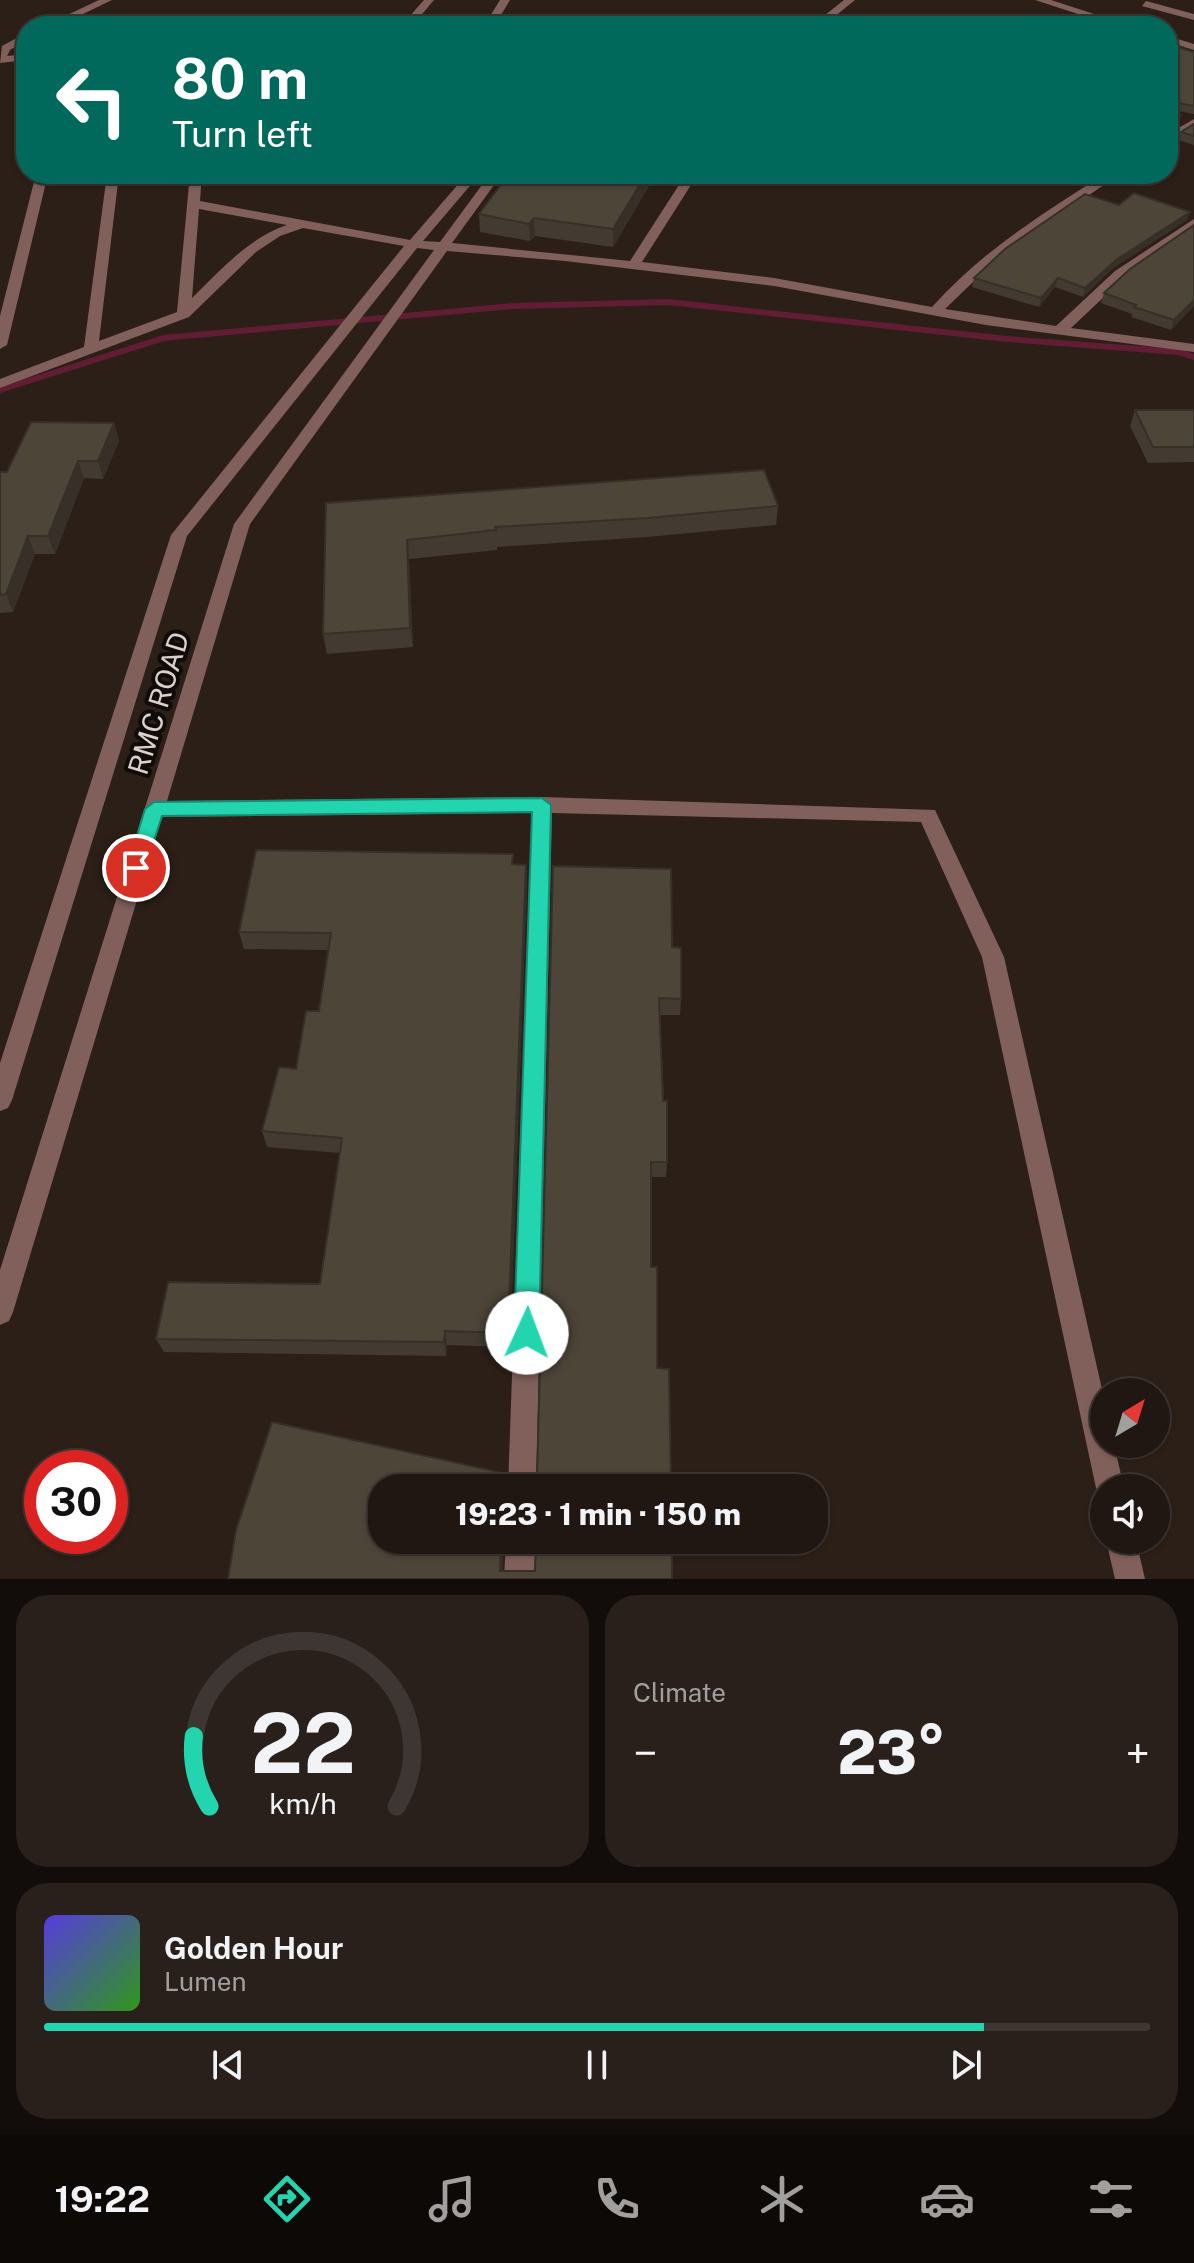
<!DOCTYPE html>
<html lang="en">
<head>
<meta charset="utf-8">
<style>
	body { margin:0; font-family:"Public Sans",sans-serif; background:#29201b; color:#f1f3f6; height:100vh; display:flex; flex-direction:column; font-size:30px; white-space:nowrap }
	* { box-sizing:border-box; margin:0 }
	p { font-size:26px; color:#a29f9f }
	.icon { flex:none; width:44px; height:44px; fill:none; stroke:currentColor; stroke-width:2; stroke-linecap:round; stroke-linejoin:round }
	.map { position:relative; height:1579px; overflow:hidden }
	.panel { display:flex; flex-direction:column; gap:16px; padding:16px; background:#120d0a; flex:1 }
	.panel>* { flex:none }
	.hud { position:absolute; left:16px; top:16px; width:1162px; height:168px; border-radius:32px; box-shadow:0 2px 6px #0004,0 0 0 2px #3e3632; background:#00695c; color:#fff; overflow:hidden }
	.needle { width:52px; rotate:38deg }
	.tools { position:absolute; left:1090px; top:1378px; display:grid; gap:16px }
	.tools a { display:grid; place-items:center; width:80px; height:80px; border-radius:50%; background:#211712; box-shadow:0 2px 6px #0004,0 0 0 2px #3e3632; font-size:40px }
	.speed { position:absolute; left:24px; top:1450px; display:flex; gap:16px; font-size:40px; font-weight:700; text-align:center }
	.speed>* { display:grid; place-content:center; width:104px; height:104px; border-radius:50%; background:#211712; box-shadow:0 2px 6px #0004,0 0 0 2px #3e3632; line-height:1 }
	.speed .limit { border:12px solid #d22; background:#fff; color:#111 }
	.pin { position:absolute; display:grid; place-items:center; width:68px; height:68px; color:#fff; margin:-34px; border:4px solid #fff; border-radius:50%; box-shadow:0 2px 8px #0007 }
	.me { position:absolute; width:88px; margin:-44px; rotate:2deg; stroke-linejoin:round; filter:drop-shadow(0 0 6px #0008) }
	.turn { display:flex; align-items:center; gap:28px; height:168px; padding:0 24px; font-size:36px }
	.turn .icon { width:104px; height:104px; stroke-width:2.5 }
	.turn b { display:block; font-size:56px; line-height:68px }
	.big { font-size:60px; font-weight:800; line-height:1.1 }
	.panel .widget { flex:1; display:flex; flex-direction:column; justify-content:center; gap:12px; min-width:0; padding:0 28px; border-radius:32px; background:#29201b }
	.panel .dial { align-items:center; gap:0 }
	.dial svg { height:208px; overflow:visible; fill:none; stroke:#3e3632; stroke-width:7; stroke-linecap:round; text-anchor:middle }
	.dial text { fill:#f1f3f6; stroke:none }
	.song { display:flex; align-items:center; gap:24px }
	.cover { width:96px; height:96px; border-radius:12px; background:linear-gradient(135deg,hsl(250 70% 55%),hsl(110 70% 35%)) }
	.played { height:8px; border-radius:4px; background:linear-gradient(90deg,#23d5af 85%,#3e3632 85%) }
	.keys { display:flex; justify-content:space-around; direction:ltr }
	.heat { display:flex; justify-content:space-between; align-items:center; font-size:44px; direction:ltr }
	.panel .tiles { flex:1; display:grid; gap:16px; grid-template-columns:1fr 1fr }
	.widget:last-child { grid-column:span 2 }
	.trip { position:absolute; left:368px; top:1474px; width:460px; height:80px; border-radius:32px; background:#211712; box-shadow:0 2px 6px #0004,0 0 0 2px #3e3632; font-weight:800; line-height:80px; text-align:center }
	.dock { display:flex; height:128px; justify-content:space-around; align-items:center; background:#0d0907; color:#a29f9f }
	.dock .icon { width:56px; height:56px }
	.dock .current { color:#23d5af }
	.dock b { font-size:36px; color:#f1f3f6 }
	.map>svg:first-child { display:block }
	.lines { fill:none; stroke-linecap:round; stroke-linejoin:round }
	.stream { fill:#611d33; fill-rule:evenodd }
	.minor { fill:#81605b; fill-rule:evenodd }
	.wall { fill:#433b31 }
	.shaded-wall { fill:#373028 }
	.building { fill:#4e4539; stroke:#373028; stroke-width:2 }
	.route { fill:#23d5af; stroke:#178a72; stroke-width:2 }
	.labels { text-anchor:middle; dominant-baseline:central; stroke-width:8; stroke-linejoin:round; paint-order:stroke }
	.street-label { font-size:28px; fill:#dad1cd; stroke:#100b08 }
</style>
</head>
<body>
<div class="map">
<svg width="1194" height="1579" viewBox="0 0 1194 1579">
	<rect width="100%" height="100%" fill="#2c1f18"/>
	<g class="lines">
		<!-- stream -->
		<path class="stream" d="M668 299 1007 336 1179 349 1194 354V360L1178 355 1007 342 668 305 514 309 164 341 0 393V387L163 335 514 303Z"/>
		<!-- minor -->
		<path class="minor" d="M99 0H112L58 26H44Z
			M424 0H434L412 26H401Z
			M500 0H510L498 20 638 14 815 23 844 0H855L823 26 638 20 432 26 437 23 487 21Z
			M1035 0H1051L1131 26H1115Z
			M1146 1 1194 14V20L1142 6Z
			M26 33V40L10 50 7 56 26 54V60L0 63 2 46Z
			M1168 36 1194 44V50L1168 42Z
			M1194 119V127L1168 143V134Z
			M36 174H48L7 345 0 349V316Z
			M107 174H119L99 341 177 312 190 174H202L200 201 410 240 467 174H480L423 241 440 242 490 174H502L452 243 630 261 686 174H698L642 262 774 278 932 307C982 251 1043 213 1105 174H1120L1001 255 945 309 1056 326 1115 271 1194 219V229L1125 277 1071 328 1194 344V352L986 325 774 286 565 261 447 251 250 524 167 801 542 797 935 810 1004 957 1104 1398V1444H1114L1124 1488H1104V1500L1096 1488 982 957 921 822 552 813 536 1488H508L532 813 162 817 13 1312 9 1321 0 1325V1270L234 524 434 250 417 248 187 536 12 1100 8 1108 0 1111V1063L171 535 404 246 303 228 280 236 256 252 189 317 0 388V379L84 347ZM199 209 287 225C248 238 221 270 192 298Z
			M506 1540H536L534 1579H504Z
			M1106 1540H1136L1145 1579H1115Z"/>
	</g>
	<!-- wall -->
	<path class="wall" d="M1168 44 1194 52V114L1168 109Z
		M1168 112 1181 115 1178 123 1174 126 1168 124Z
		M1194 124V145L1178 140 1181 132Z
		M509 174H656L613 247 535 236 530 241 480 232 479 214Z
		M1119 205 1190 212 1187 220 1113 268 1083 297 1055 287 1039 307 972 287 974 278Z
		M1104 293 1194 306 1171 330 1131 317 1132 314 1101 303Z
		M1135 410H1194V462L1148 463 1130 426Z
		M114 423 119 441 103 479 84 478 55 554H35L13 612 0 613V472H7Z
		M326 503 778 506 776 525 647 537 497 547V550L409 559 413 647 327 654 323 634Z
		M513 854V864L526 865 527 882 510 1347 447 1345 446 1356 164 1352 156 1339 320 1284 340 1153 267 1147 262 1131 296 1069 319 1011 328 950 244 949 239 932Z
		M672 947 681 999 680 1015H660L667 1162 666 1177H651V1267L657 1368 671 1488 382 1540H504L502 1571 228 1579 506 1479H537Z"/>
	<!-- shaded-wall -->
	<path class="shaded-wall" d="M1181 115 1178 123 1174 126 1177 118Z
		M646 174H656L613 247V229Z
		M1190 212 1187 220 1113 268 1083 297 1085 288 1116 260Z
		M534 218 535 236 530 241 529 224Z
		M1058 278 1055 287 1039 307 1041 298Z
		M1194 300V306L1171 330 1174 320Z
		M114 423 119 441 103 479 98 461Z
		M78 461 84 478 55 554 48 536Z
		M28 536 35 554 13 612 6 594Z
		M407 540 409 559 413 647 410 628Z
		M526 865 527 882 510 1347 508 1333Z
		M445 1331 447 1345 446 1356 444 1342Z
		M501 1540H504L502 1579 500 1571Z"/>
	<!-- building -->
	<path class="building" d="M1168 44 1194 52V106L1168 101V111Z
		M1168 112 1181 115 1177 118 1168 115Z
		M1194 124V136L1181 132Z
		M509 174H646L613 229 534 218 529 224 479 214Z
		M1134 193 1190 212 1116 260 1085 288 1058 278 1041 298 974 278 1005 249 1085 194 1119 205Z
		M1194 225V300L1174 320 1134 307 1136 305 1104 293 1130 269Z
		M1135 410H1194V447H1153Z
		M31 422 114 423 98 461H78L48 536H28L6 594 0 595V472H7Z
		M764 470 778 506 648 518 495 527 496 530 407 540 410 628 323 634 326 503Z
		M256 850 513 854 512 864 526 865 508 1333 445 1331 444 1342 156 1339 168 1282 320 1284 342 1138 262 1131 279 1067 296 1069 306 1011H319L331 933 239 932Z
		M553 866 671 869 672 947 681 948V999L659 998 663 1101H667V1162H651V1267H657V1368L669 1369 671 1488H382V1540H501L500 1571H535L536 1540H672V1579H228L236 1530 272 1422 503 1473 506 1479H537Z"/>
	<!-- route -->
	<path class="route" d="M542 798 551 805 539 1333 535 1341 527 1345 518 1341 514 1333 532 812 162 816 143 874H129L127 868 145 809 154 802Z"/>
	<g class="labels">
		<!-- street labels -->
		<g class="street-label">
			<text transform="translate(158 703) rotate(-73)">RMC ROAD</text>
		</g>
	</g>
</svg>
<div class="tools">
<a><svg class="needle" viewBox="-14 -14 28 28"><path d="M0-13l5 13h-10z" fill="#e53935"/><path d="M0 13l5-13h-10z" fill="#a29f9f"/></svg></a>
<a><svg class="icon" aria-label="sound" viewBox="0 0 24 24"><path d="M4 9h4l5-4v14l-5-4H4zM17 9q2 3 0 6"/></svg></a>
</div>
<div class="speed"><div class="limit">30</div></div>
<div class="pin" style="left:136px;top:868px;background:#d93025"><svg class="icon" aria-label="arrive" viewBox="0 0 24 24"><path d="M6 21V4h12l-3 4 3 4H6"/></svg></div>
<svg class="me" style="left:527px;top:1333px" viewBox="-20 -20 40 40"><circle r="19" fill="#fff"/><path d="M0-13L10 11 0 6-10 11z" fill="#23d5af"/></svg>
<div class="trip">19:23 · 1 min · 150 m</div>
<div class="hud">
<div class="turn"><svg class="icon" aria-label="left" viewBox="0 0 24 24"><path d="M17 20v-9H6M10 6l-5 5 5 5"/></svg><div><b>80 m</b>Turn left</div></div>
</div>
</div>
<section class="panel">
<div class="tiles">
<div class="widget dial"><svg viewBox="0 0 100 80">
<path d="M14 69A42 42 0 1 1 86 69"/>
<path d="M14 69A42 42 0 0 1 8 42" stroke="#23d5af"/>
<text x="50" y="56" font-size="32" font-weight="700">22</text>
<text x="50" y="72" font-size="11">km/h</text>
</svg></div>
<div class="widget"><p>Climate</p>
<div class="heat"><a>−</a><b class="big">23°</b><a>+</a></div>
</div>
<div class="widget">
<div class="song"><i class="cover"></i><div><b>Golden Hour</b><p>Lumen</p></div></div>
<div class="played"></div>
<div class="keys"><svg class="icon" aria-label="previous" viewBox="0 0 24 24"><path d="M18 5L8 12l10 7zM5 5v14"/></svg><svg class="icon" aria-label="pause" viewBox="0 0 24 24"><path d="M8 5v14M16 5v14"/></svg><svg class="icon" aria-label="next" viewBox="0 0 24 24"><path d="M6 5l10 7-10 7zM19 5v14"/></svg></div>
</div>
</div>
</section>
<nav class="dock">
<b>19:22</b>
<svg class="icon current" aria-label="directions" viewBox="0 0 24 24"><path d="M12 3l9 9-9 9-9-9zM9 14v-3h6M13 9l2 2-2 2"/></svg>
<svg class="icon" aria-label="music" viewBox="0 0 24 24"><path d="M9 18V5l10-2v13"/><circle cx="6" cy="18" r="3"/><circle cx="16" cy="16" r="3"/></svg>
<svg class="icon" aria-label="phone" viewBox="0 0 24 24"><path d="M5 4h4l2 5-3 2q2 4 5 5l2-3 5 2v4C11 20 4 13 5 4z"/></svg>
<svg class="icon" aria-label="climate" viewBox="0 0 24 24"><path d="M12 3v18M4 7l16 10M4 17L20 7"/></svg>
<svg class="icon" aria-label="car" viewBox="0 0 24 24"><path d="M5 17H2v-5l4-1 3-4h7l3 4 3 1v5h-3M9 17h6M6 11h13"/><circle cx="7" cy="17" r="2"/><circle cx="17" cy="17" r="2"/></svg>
<svg class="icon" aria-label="filters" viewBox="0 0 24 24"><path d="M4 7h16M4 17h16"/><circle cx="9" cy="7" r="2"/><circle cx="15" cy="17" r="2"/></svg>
</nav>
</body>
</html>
